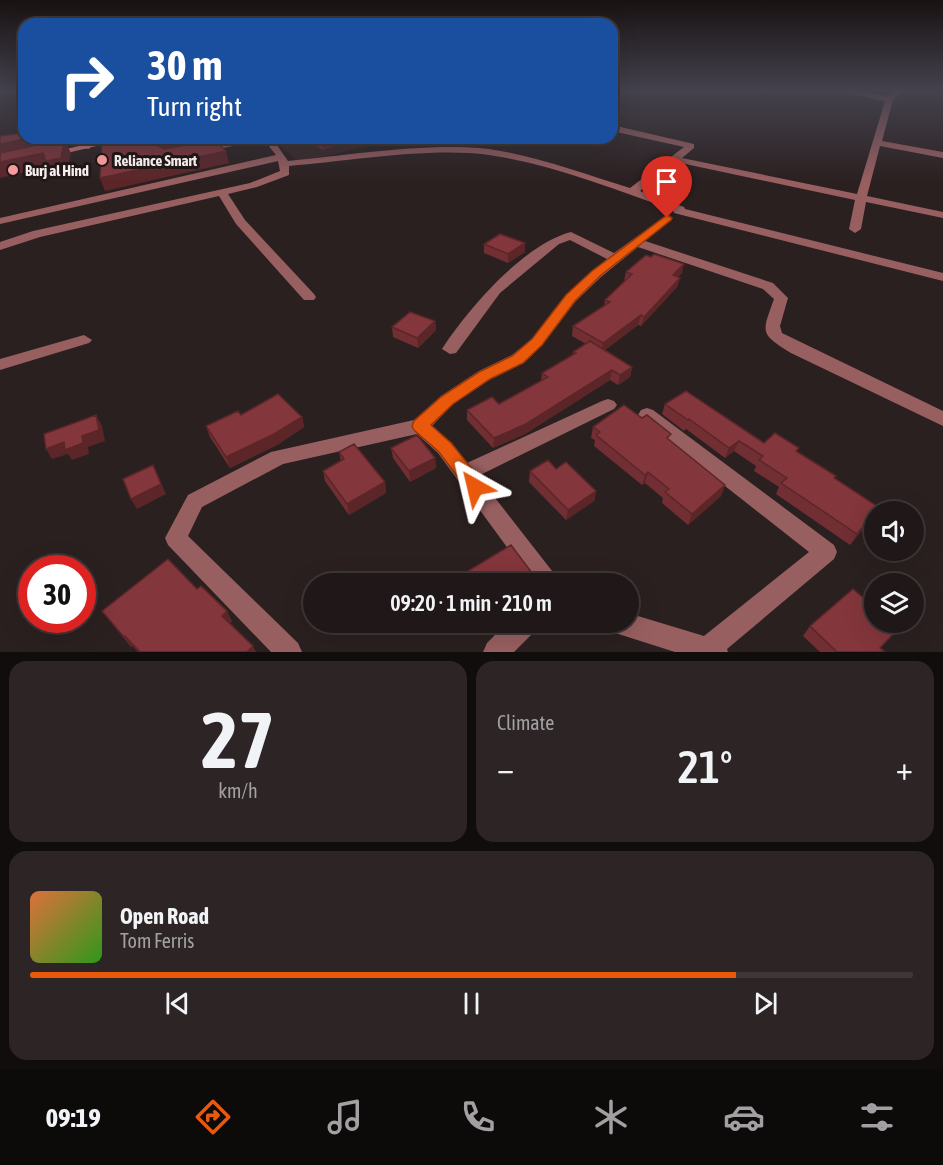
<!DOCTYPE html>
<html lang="en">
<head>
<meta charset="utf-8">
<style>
	body { margin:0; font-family:"Asap Condensed",sans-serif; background:#2d2525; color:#f1f3f6; height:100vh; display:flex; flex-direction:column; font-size:22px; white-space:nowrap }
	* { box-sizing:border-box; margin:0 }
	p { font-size:20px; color:#a2a0a2 }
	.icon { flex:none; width:33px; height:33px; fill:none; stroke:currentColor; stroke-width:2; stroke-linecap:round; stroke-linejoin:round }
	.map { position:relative; height:652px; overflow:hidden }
	.panel { display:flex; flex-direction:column; gap:9px; padding:9px; background:#120d0d; flex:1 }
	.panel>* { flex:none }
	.hud { position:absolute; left:18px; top:18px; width:600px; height:126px; border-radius:18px; box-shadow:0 6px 24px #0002,0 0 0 2px #3d3737; background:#1a4fa0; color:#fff; overflow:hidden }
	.tools { position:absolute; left:864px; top:501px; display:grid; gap:12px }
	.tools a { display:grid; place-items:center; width:60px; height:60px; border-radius:50%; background:#201818; box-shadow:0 6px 24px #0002,0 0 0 2px #3d3737; font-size:30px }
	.speed { position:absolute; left:18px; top:555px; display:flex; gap:12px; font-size:30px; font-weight:700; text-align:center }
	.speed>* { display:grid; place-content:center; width:78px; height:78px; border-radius:50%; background:#201818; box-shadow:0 6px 24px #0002,0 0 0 2px #3d3737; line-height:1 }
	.speed .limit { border:9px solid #d22; background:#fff; color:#111 }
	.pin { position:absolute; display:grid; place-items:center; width:51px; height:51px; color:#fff; margin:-62px -26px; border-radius:50% 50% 50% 0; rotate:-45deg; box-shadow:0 0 6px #0007 }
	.pin .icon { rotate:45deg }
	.me { position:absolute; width:66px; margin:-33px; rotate:323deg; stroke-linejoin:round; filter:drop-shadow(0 0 4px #0008) }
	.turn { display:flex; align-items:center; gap:21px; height:126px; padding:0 30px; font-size:27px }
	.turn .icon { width:78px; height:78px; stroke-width:2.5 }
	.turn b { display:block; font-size:42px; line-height:51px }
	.big { font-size:45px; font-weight:600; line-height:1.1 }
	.panel .widget { flex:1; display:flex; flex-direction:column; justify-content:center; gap:9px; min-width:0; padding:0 21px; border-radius:18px; background:#2d2525 }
	.panel .dial { align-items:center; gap:0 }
	.dial b { font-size:78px; line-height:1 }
	.song { display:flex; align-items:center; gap:18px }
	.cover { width:72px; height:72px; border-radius:9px; background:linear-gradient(135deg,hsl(20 70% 55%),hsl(110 70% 35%)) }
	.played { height:6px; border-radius:3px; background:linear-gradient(90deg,#ea580c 80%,#3d3737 80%) }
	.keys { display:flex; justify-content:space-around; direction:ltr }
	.heat { display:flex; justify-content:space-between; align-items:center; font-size:33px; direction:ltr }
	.panel .tiles { flex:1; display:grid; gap:9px; grid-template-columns:1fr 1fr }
	.widget:last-child { grid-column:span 2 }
	.trip { position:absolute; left:303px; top:573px; width:336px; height:60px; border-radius:30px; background:#201818; box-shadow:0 6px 24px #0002,0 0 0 2px #3d3737; font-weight:600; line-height:60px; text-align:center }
	.tab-bar { display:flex; height:96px; justify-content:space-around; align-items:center; background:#0d0a0a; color:#a2a0a2 }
	.tab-bar .icon { width:42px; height:42px }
	.tab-bar .selected { color:#ea580c }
	.tab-bar b { font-size:27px; color:#f1f3f6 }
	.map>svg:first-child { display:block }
	.built { fill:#392727 }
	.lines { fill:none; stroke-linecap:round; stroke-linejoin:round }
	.minor { fill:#985f60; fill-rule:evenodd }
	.secondary { fill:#db7f82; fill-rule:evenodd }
	.wall { fill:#712e33 }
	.shaded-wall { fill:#5c2629 }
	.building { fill:#83363b; stroke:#5c2629; stroke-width:1.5 }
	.route { fill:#ea580c; stroke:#983908; stroke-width:1.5 }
	.poi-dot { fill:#f59b9d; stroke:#211717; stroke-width:2 }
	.labels { text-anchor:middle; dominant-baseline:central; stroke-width:6; stroke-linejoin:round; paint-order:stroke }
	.far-poi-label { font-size:15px; font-weight:bold; fill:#f7efef; stroke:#211717; text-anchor:start }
</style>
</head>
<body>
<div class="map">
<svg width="943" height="652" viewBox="0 0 943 652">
	<rect width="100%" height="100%" fill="#2b2020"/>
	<!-- built -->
	<path class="built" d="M272 138H404L298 162Z"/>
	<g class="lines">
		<!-- minor -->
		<path class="minor" d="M833 90H850L887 96 895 90H904L893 100 882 141 943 152V158L880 146 867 196 943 212V218L866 202 861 229 855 233 849 229 855 200 676 162 640 191 684 207 685 209 943 273V281L674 213 673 210C614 189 552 164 489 155 429 147 350 161 289 166V175L257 187 228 194 245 220 314 294 316 297 314 300H304L236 224 219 196 40 237 0 250V242L33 231 250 183 280 171 278 161 0 224V218L276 155 264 140 202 152 197 149 248 138H272L288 161C350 155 428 142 489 149 537 156 584 174 630 188L684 147 612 131V125L694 144V148L682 158 857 194 885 101Z
			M82 138H90V149H84Z
			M667 215 671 216V220L645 241 773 283 788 298 780 326 782 333 943 411V426L791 353C759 333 762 333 774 299L763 289 638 247 601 277 576 301 542 345 524 363 491 379 453 404 432 426 452 443 467 463 602 401 608 399 614 401 617 405 614 409 478 476 556 576 559 584H534L438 453 417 434 283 464 202 507 188 536 298 643 302 652H271L168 545 165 538 188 495 271 452 414 420 441 396 479 371 512 355 532 339 566 295 607 259 570 240 559 244 500 293 456 353 450 354 442 349C468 309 524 244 571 232L614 253Z
			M84 335 92 340 89 343 0 370V359Z
			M647 408 653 410 834 545 837 552 834 559 727 649 728 652H675L609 631 606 622H628V613L704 636 809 552 641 420 638 415 641 410Z
			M508 622H538L535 631 514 652H483L487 643Z"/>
		<!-- secondary -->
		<path class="secondary" d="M113 138H130L50 157 45 154Z"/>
	</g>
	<!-- wall -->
	<path class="wall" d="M302 138H339L340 144 323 150Z
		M484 244 525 252 508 263 484 253Z
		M626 272 682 273 678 277 680 278 677 287 641 326 638 325 605 350 632 367 630 377 618 385 610 380 525 434 493 448 467 420V410L499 404 541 381 542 373 573 355V352L586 344 572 336 573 326 604 306 605 300 625 282 624 281Z
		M435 321 436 330 418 348 393 337 392 327Z
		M665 404 764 443 797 452 836 476 834 478 880 508 877 512H874L872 518 850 545 776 494 779 487 754 471 756 466 734 451 725 458 686 429 684 431 662 414Z
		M241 415 302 417 304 427 277 445 230 468 210 437 206 426Z
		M593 427 669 440 725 485 721 496 688 525 662 503 663 498 645 483 642 485 594 446 595 440 591 438Z
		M391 448 435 458 436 468 410 482 393 458Z
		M339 452 385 482 386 493 349 515 325 481 323 471 341 461Z
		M556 469 596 491 594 501 566 520 529 482 530 471Z
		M468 571 532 573 531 582 532 584H470L468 581Z
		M197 589 232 621 230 623 256 652H138L133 646 131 647 102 611Z
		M810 626 881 648 885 652H820L803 636Z"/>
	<!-- shaded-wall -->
	<path class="shaded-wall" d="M29 138H73L72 144 67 145 71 153 67 173 53 176 49 167 0 178V162L64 145 0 160V144Z
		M169 138H209L210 143 167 151 156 145 163 139Z
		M325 138H339L340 144 323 150 321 139Z
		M226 151 229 163 105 191 100 178Z
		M525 243V252L508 263V254Z
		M684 264 682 273 671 285 673 275Z
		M680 278 677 287 641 326 644 317Z
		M641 315 638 325 601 353 603 343Z
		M435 321 436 330 418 348 417 338Z
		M632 367 630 377 618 385 620 375Z
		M612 370 610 380 525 434 493 448 494 438Z
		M96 415 102 426 105 441 88 447 89 454 72 460 68 454 52 459 46 449 82 436Z
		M302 417 304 427 277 445 230 468 226 457Z
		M739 441 734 451 725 458 729 448Z
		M435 458 436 468 410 482 409 471Z
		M153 465 166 494 137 509 131 499Z
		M648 472 645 483 642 485 645 475Z
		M385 482 386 493 349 515 347 504Z
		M725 485 721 496 688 525 692 514Z
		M596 491 594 501 566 520 568 510Z
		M874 514 872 518 850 545 857 534Z
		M532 573 531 583 526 576Z
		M227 611 232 621 227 625 222 616Z
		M125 636 133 646 131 647 124 637Z
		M253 646 256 652H247Z"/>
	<!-- building -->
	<path class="building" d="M24 133V138H29L0 144V136Z
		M108 138H169L163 139 156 145 164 149 215 140 226 151 100 178 102 143 110 141Z
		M65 139 61 158 46 161 43 153 0 162V153Z
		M500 234 525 243 508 254 484 244Z
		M654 254 684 264 673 275 680 278 644 317 641 315 603 343 573 326 610 302 605 300 632 274 626 272 646 255 651 257Z
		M410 312 435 321 417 338 392 327Z
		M590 341 632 367 620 375 612 370 526 424 494 438 467 410 492 397 499 404 548 377 542 373 576 353 573 352Z
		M686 391 764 443 775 433 799 448 796 451 836 476 834 478 880 508 876 512H874V514L857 534 781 483 787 478 759 460 763 456 739 441 729 448 689 419 688 420 665 404Z
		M278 394 302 417 274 434 226 457 206 426 238 411 241 415Z
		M624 405 642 418 647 415 671 434 667 438 725 485 692 514 665 492 669 489 648 472 645 475 596 435 600 432 593 427Z
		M96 415 99 430 82 436 83 443 65 450 64 442 46 449 44 434Z
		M417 435 435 458 409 471 391 448Z
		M354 444 385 482 347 504 323 471 344 459 339 452Z
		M548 460 556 469 566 462 596 491 568 510 530 471Z
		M153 465 161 484 131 499 123 479Z
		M511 545 532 573 526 576 532 584H477L468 571Z
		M168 559 197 589 201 586 227 611 222 616 253 646 247 652H140L125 636 124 637 102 611Z
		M853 589 866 600 874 591V622H897L901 626 880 648 885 652H837L810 626Z"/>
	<!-- sky -->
	<linearGradient id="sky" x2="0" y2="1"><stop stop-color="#181212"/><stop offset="0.5" stop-color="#44424e"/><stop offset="1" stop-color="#44424e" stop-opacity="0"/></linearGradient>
	<rect width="943" height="181" fill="url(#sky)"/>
	<!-- route -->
	<path class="route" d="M667 215 672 218 671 220 600 276 575 301 542 345 523 363 490 379 453 404 431 425 451 443 482 481 484 487 482 492 475 494 469 492 439 452 414 430 412 426 414 421 442 396 479 372 512 356 532 339 566 295 592 271Z"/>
	<!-- markers -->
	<g class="poi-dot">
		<circle cx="102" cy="160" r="6"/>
		<circle cx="13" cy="170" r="6"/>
	</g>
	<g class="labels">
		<!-- far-poi labels -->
		<g class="far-poi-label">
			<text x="114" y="160">Reliance Smart</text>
			<text x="25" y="170">Burj al Hind</text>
		</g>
	</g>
</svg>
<div class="tools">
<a><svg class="icon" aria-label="sound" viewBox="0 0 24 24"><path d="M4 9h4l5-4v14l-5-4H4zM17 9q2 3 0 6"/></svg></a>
<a><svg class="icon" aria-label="layers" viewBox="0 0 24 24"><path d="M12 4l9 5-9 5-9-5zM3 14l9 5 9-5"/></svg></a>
</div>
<div class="speed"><div class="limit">30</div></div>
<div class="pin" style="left:667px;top:218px;background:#d93025"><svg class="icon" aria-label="arrive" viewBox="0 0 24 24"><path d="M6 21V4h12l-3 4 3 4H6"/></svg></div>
<svg class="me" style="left:475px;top:487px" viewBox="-20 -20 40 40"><path d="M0-17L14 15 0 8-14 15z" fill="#ea580c" stroke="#fff" stroke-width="4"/></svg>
<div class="trip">09:20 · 1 min · 210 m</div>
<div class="hud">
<div class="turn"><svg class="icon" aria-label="right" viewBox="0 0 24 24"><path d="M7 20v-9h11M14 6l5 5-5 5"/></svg><div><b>30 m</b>Turn right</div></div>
</div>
</div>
<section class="panel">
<div class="tiles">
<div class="widget dial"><b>27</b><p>km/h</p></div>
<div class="widget"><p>Climate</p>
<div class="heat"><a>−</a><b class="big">21°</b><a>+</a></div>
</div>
<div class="widget">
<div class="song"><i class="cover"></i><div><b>Open Road</b><p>Tom Ferris</p></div></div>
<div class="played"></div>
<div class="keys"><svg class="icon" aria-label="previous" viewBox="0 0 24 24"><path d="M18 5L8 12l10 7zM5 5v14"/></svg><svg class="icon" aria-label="pause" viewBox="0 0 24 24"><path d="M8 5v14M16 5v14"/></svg><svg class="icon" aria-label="next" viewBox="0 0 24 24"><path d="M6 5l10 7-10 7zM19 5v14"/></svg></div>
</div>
</div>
</section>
<nav class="tab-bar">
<b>09:19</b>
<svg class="icon selected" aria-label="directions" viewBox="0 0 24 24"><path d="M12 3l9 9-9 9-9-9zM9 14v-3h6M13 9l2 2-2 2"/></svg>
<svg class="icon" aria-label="music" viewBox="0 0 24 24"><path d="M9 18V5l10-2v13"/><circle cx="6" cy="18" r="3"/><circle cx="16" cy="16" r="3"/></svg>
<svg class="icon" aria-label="phone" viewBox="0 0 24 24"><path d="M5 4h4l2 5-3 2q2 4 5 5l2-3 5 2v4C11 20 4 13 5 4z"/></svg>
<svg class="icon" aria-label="climate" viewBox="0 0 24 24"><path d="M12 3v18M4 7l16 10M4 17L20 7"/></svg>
<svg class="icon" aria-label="car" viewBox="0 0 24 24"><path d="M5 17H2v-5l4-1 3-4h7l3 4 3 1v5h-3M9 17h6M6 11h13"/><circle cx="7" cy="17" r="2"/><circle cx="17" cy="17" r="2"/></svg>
<svg class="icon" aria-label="filters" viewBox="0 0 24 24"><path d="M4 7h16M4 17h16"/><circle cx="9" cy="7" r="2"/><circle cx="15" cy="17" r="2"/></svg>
</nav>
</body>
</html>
